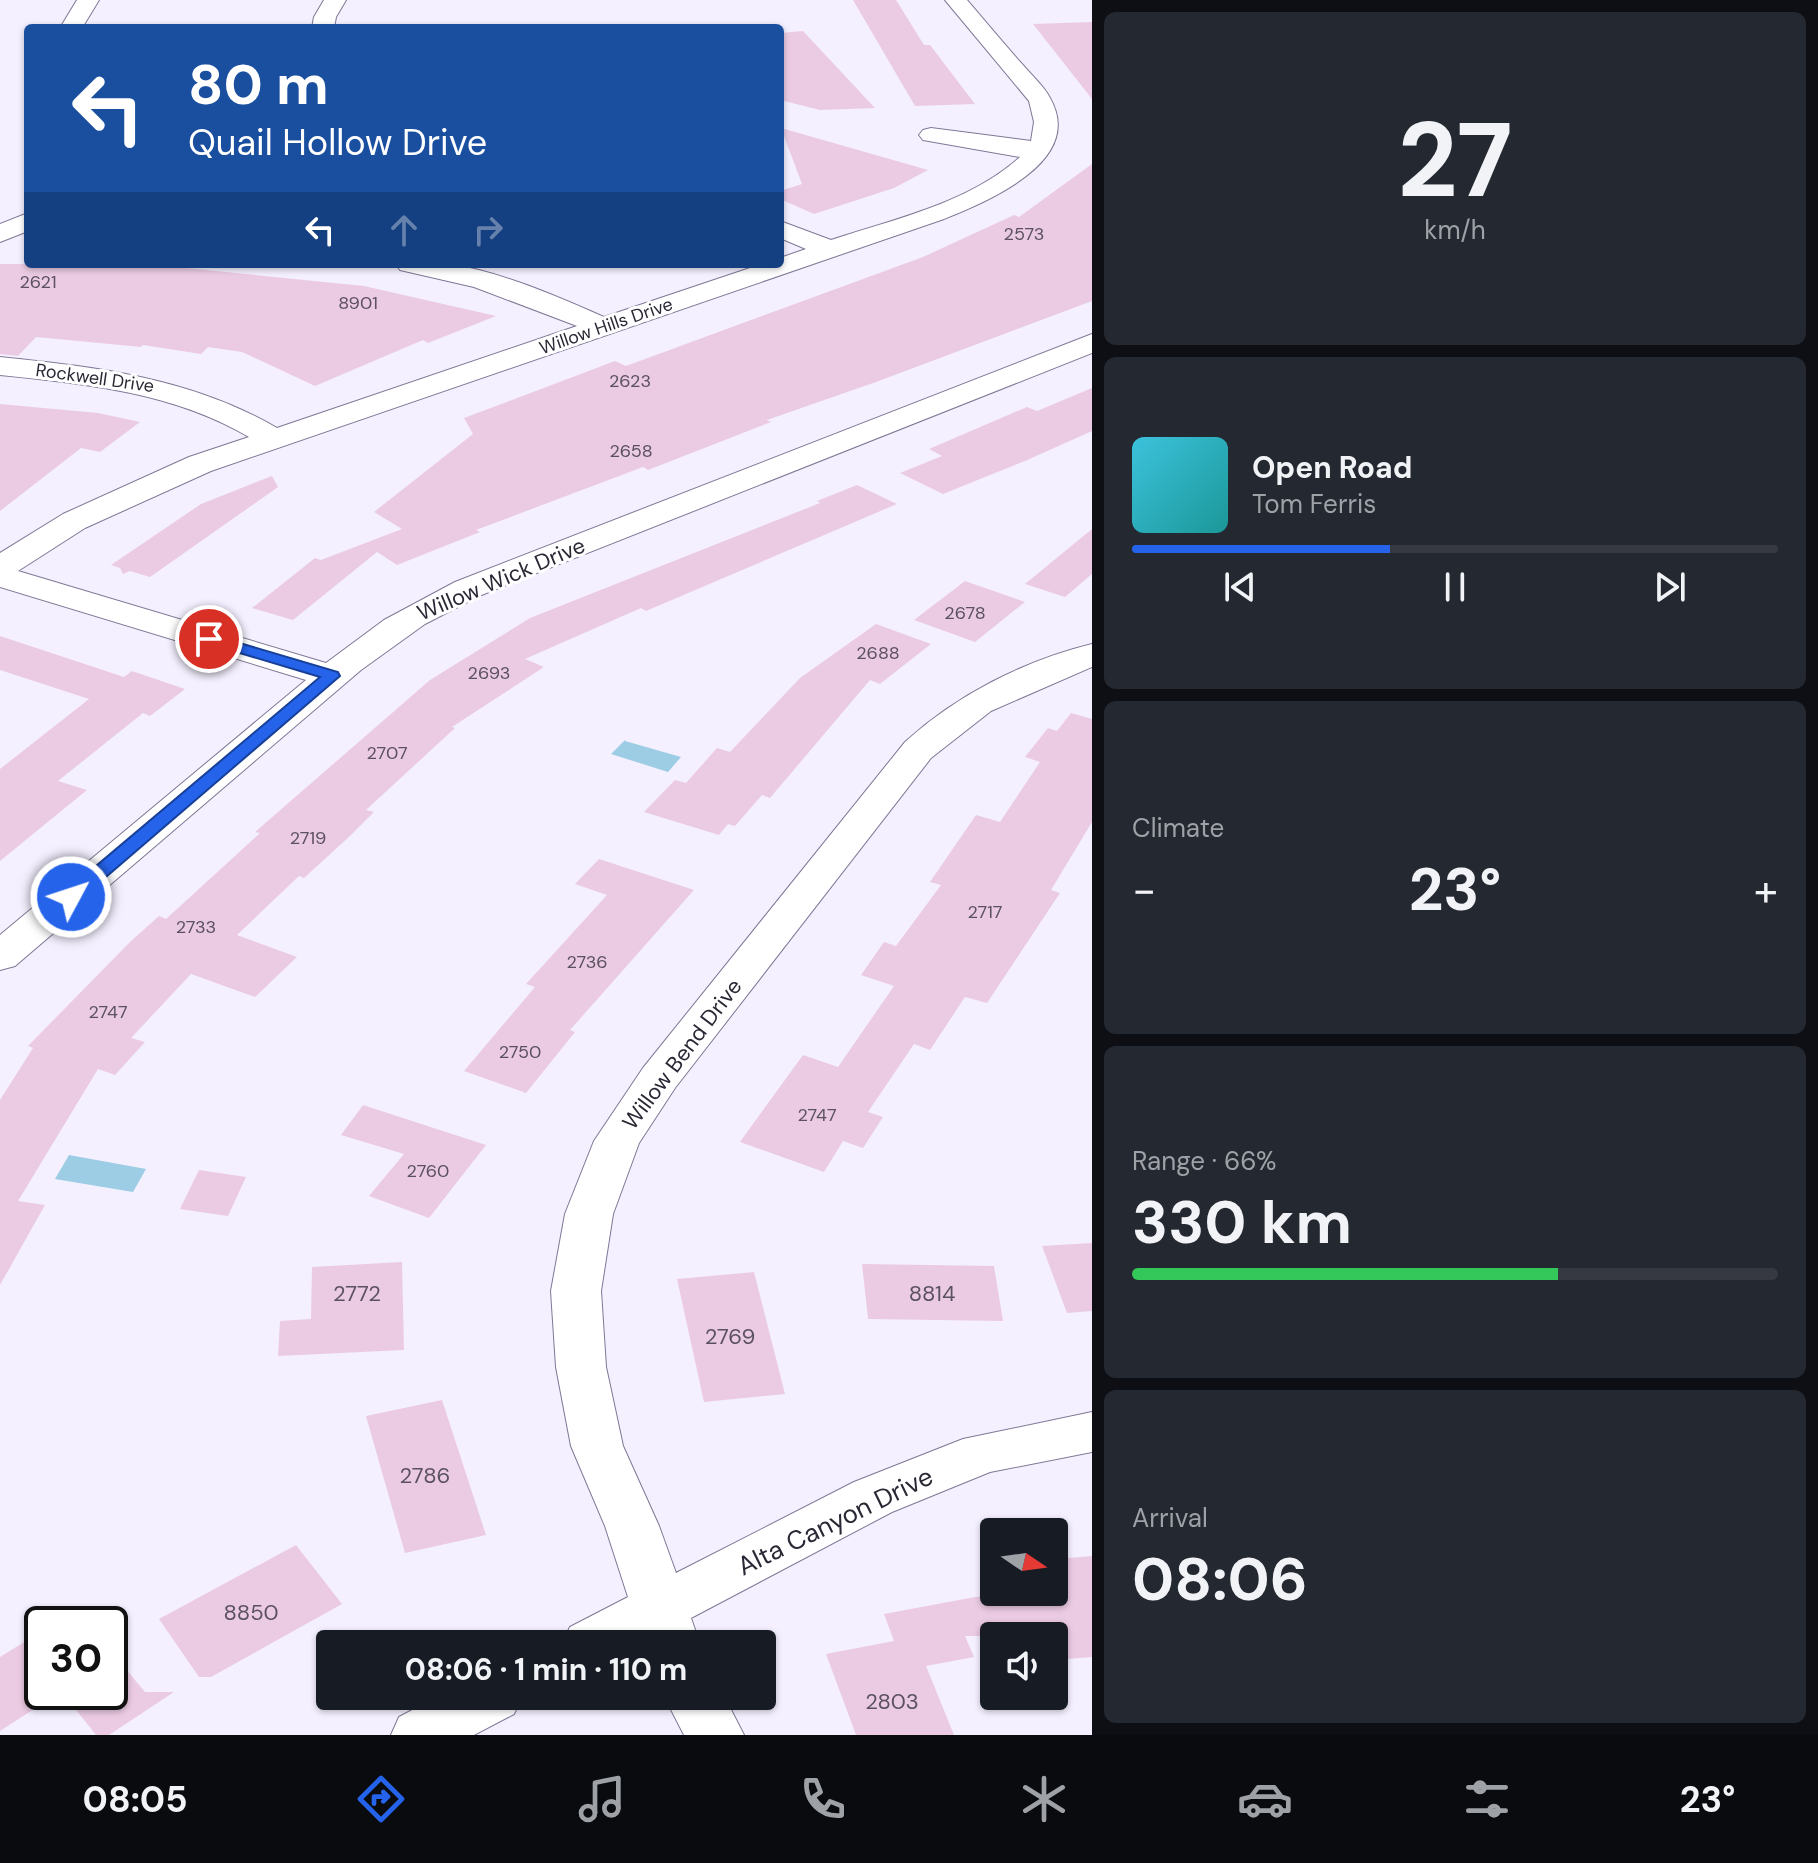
<!DOCTYPE html>
<html lang="en">
<head>
<meta charset="utf-8">
<style>
	body { margin:0; font-family:"DM Sans",sans-serif; background:#242831; color:#f1f3f6; height:100vh; display:flex; flex-direction:column; font-size:30px; white-space:nowrap }
	* { box-sizing:border-box; margin:0 }
	p { font-size:26px; color:#9ea1a6 }
	.icon { flex:none; width:44px; height:44px; fill:none; stroke:currentColor; stroke-width:2; stroke-linecap:round; stroke-linejoin:round }
	.map { position:relative; flex:1; overflow:hidden }
	.sheet { display:flex; flex-direction:column; gap:12px; padding:12px; background:#0d0f14; width:726px }
	.sheet>* { flex:none }
	.banner { position:absolute; left:24px; top:24px; width:760px; height:244px; border-radius:8px; box-shadow:0 2px 6px #0004; background:#1a4fa0; color:#fff; overflow:hidden }
	.needle { width:52px; rotate:103deg }
	.fabs { position:absolute; left:980px; top:1518px; display:grid; gap:16px }
	.fabs a { display:grid; place-items:center; width:88px; height:88px; border-radius:8px; background:#171b24; box-shadow:0 2px 6px #0004; font-size:40px }
	.speed { position:absolute; left:24px; top:1606px; display:flex; gap:16px; font-size:40px; font-weight:700; text-align:center }
	.speed>* { display:grid; place-content:center; width:104px; height:104px; border-radius:50%; background:#171b24; box-shadow:0 2px 6px #0004; line-height:1 }
	.speed .limit { border:4px solid #111; border-radius:12px; background:#fff; color:#111 }
	.pin { position:absolute; display:grid; place-items:center; width:68px; height:68px; color:#fff; margin:-34px; border:4px solid #fff; border-radius:50%; box-shadow:0 2px 8px #0007 }
	.me { position:absolute; width:88px; margin:-44px; rotate:50deg; stroke-linejoin:round; filter:drop-shadow(0 0 6px #0008) }
	.turn { display:flex; align-items:center; gap:28px; height:168px; padding:0 32px; font-size:36px }
	.turn .icon { width:104px; height:104px; stroke-width:2.5 }
	.turn b { display:block; font-size:56px; line-height:68px }
	.lanes { display:flex; align-items:center; height:76px; padding:0 32px; background:#0003; justify-content:center; gap:40px; direction:ltr }
	.lanes .off { opacity:.35 }
	.big { font-size:60px; font-weight:700; line-height:1.1 }
	.sheet .tile { flex:1; display:flex; flex-direction:column; justify-content:center; gap:12px; min-width:0; padding:0 28px; border-radius:12px; background:#242831 }
	.sheet .dial { align-items:center; gap:0 }
	.dial b { font-size:104px; line-height:1 }
	.song { display:flex; align-items:center; gap:24px }
	.cover { width:96px; height:96px; border-radius:12px; background:linear-gradient(135deg,hsl(190 70% 55%),hsl(180 70% 35%)) }
	.played { height:8px; border-radius:4px; background:linear-gradient(90deg,#2563eb 40%,#363941 40%) }
	.keys { display:flex; justify-content:space-around; direction:ltr }
	.heat { display:flex; justify-content:space-between; align-items:center; font-size:44px; direction:ltr }
	.charge { height:12px; border-radius:6px; background:linear-gradient(90deg,#34c759 66%,#363941 0) }
	.trip { position:absolute; left:316px; top:1630px; width:460px; height:80px; border-radius:8px; background:#171b24; box-shadow:0 2px 6px #0004; font-weight:700; line-height:80px; text-align:center }
	.tabs { display:flex; height:128px; justify-content:space-around; align-items:center; background:#090b0e; color:#9ea1a6 }
	.tabs .icon { width:56px; height:56px }
	.tabs .current { color:#2563eb }
	.tabs b { font-size:36px; color:#f1f3f6 }
	main { display:flex; flex:1; min-height:0 }
	.map>svg:first-child { display:block }
	.water { fill:#9ccde4 }
	.building { fill:#ebcbe3 }
	.lines { fill:none; stroke-linecap:round; stroke-linejoin:round }
	.minor-casing { stroke:#7f7796; stroke-width:2 }
	.minor { fill:#fff; fill-rule:evenodd }
	.route { fill:#2563eb; stroke:#184099; stroke-width:2 }
	.labels { text-anchor:middle; dominant-baseline:central; stroke-width:6; stroke-linejoin:round; paint-order:stroke }
	.number-label { font-size:18px; fill:#5b5160 }
	.far-street-label { font-size:18px; fill:#2b2835; stroke:#fff }
	.street-label { font-size:22px; fill:#2b2835; stroke:#fff }
	.near-number-label { font-size:22px; fill:#5b5160 }
	.near-street-label { font-size:26px; fill:#2b2835; stroke:#fff }
</style>
</head>
<body>
<main>
<div class="map">
<svg width="1092" height="1735" viewBox="0 0 1092 1735">
	<rect width="100%" height="100%" fill="#f4f0ff"/>
	<!-- water -->
	<path class="water" d="M625 740V741L681 757 668 772 611 754Z
		M69 1155 146 1169 133 1192 55 1179Z"/>
	<!-- building -->
	<path class="building" d="M853 0H896L924 45H930L975 104 915 106Z
		M1092 22V99L1033 24Z
		M803 31 875 108 820 110 780 100V33Z
		M781 128 928 170 894 188 814 214 780 199V191L802 184Z
		M1092 164V301L876 382 767 420 771 422 648 470 643 467 476 530 480 532 397 565 377 552 293 620 252 608 315 558 321 560 402 529 374 512 473 434 464 418 615 361 626 366 923 257 1014 215 1019 217Z
		M0 264H146L364 286 496 316 428 343 423 340 315 386 242 352 208 347 201 354 143 345 141 347 36 337 18 356 0 354Z
		M1092 388V431L1025 461 943 494 900 473 942 456 929 449 1027 407 1037 411Z
		M0 404 98 413 140 422 100 452 81 448 0 511Z
		M272 476 278 487 150 577 130 571 123 574 120 568 111 565 201 504Z
		M857 485 897 504 646 611 641 608 525 659 544 667 452 727 455 728 366 810 374 812 350 836 304 878 299 876 237 935 297 957 255 997 191 974 131 1038 145 1042 115 1075 98 1069 18 1201 45 1205 0 1285V1100L33 1048 28 1046 130 942 159 916 166 919 260 833 255 832 430 680 530 618 820 503 817 501Z
		M1092 529V574L1065 597 1025 584Z
		M965 581 1025 602 975 642 914 620Z
		M876 624 931 644 880 684 870 680 770 798 762 795 735 826 728 824 719 835 644 812 675 780 686 783 717 748 730 752 800 678Z
		M0 636 124 677 132 671 185 689 150 716 143 713 58 781 87 790 0 861V769L89 699 0 670Z
		M1071 713 1092 719V822L1051 890 1060 893 987 1003 965 997 930 1050 914 1044 868 1112 883 1117 863 1148 843 1141 824 1172 740 1142 803 1055 838 1067 894 986 861 975 884 942 896 946 941 885 930 882 976 815 1000 822 1040 762 1025 757 1048 728 1057 731Z
		M599 859 694 890 570 1030 575 1032 526 1093 464 1071 535 987 526 984 607 895 575 884Z
		M363 1105 486 1145 429 1218 369 1196 404 1154 341 1135Z
		M199 1170 246 1177 228 1216 180 1209Z
		M1092 1243V1311L1067 1313 1042 1246Z
		M402 1262 404 1350 278 1356 280 1321 311 1319 312 1267Z
		M862 1264 994 1266 1003 1321 868 1319Z
		M754 1272 785 1394 704 1402 677 1279Z
		M442 1400 486 1535 405 1553 366 1416Z
		M296 1545 342 1604 211 1677H199L159 1619Z
		M1092 1556V1657L1054 1660V1636H965L974 1657 926 1666 954 1735H856L826 1654 894 1641 884 1614 975 1597 1066 1590 1056 1559Z
		M42 1631V1704L0 1731V1657Z
		M110 1650 145 1692H174L109 1735H96L62 1692H110Z"/>
	<g class="lines">
		<!-- minor casing -->
		<g class="minor-casing">
			<path id="minor" d="M77 0H99L82 28H60Z
				M324 0H346L336 17 334 28H312L314 17Z
				M945 0H967C986 22 1004 44 1023 65 1032 76 1044 86 1050 98 1086 161 988 201 944 219L211 471 85 528 18 571 326 663 384 620 455 582 1092 334V353L479 596 425 624 361 670 15 966 0 970V935L306 680 0 587V553L63 514 189 457 249 437C172 392 87 384 0 375V357C97 367 191 378 277 428L577 326 474 287 400 270 396 264C414 264 434 262 451 264 504 273 556 296 604 317L762 264H780V258L806 249 780 238V221L831 240C895 219 969 203 1020 157L923 140 919 135 923 130 931 128 1031 141 1034 122 1029 101Z
				M28 213V231L0 242V224Z
				M1092 644V667L991 711 931 758 675 1088 639 1143 613 1214 601 1291 606 1367 623 1446 659 1526 676 1573 854 1482 963 1439 1092 1412V1452L990 1472 892 1512 691 1618 700 1644H562L570 1627 628 1597 605 1526 571 1446 556 1367 551 1291 565 1214 594 1141 643 1068 905 742C957 695 1023 661 1092 644Z
				M439 1696H522L514 1714 474 1735H391L399 1717Z
				M664 1696H724L744 1735H684Z"/>
		</g>
		<!-- minor -->
		<use href="#minor" class="minor"/>
	</g>
	<!-- route -->
	<path class="route" d="M209 634 338 672 340 676 78 901H64L62 897 64 893 320 677 203 642V635Z"/>
	<g class="labels">
		<!-- number labels -->
		<g class="number-label">
			<text x="1024" y="234">2573</text>
			<text x="38" y="282">2621</text>
			<text x="358" y="303">8901</text>
			<text x="630" y="381">2623</text>
			<text x="631" y="451">2658</text>
			<text x="965" y="613">2678</text>
			<text x="878" y="653">2688</text>
			<text x="489" y="673">2693</text>
			<text x="387" y="753">2707</text>
			<text x="308" y="838">2719</text>
			<text x="985" y="912">2717</text>
			<text x="196" y="927">2733</text>
			<text x="587" y="962">2736</text>
			<text x="108" y="1012">2747</text>
			<text x="520" y="1052">2750</text>
			<text x="817" y="1115">2747</text>
			<text x="428" y="1171">2760</text>
		</g>
		<!-- far-street labels -->
		<g class="far-street-label">
			<text transform="translate(606 326) rotate(-19)">Willow Hills Drive</text>
			<text transform="translate(95 378) rotate(8)">Rockwell Drive</text>
		</g>
		<!-- street labels -->
		<g class="street-label">
			<text transform="translate(501 579) rotate(-23)">Willow Wick Drive</text>
			<text transform="translate(682 1054) rotate(-53)">Willow Bend Drive</text>
		</g>
		<!-- near-number labels -->
		<g class="near-number-label">
			<text x="357" y="1293">2772</text>
			<text x="932" y="1293">8814</text>
			<text x="730" y="1336">2769</text>
			<text x="425" y="1475">2786</text>
			<text x="251" y="1612">8850</text>
			<text x="892" y="1701">2803</text>
		</g>
		<!-- near-street labels -->
		<g class="near-street-label">
			<text transform="translate(835 1521) rotate(-26)">Alta Canyon Drive</text>
		</g>
	</g>
</svg>
<div class="fabs">
<a><svg class="needle" viewBox="-14 -14 28 28"><path d="M0-13l5 13h-10z" fill="#e53935"/><path d="M0 13l5-13h-10z" fill="#9ea1a6"/></svg></a>
<a><svg class="icon" aria-label="sound" viewBox="0 0 24 24"><path d="M4 9h4l5-4v14l-5-4H4zM17 9q2 3 0 6"/></svg></a>
</div>
<div class="speed"><div class="limit">30</div></div>
<div class="pin" style="left:209px;top:639px;background:#d93025"><svg class="icon" aria-label="arrive" viewBox="0 0 24 24"><path d="M6 21V4h12l-3 4 3 4H6"/></svg></div>
<svg class="me" style="left:71px;top:897px" viewBox="-20 -20 40 40"><circle r="17" fill="#2563eb" stroke="#fff" stroke-width="3"/><path d="M0-11L8 9 0 5-8 9z" fill="#fff"/></svg>
<div class="trip">08:06 · 1 min · 110 m</div>
<div class="banner">
<div class="turn"><svg class="icon" aria-label="left" viewBox="0 0 24 24"><path d="M17 20v-9H6M10 6l-5 5 5 5"/></svg><div><b>80 m</b>Quail Hollow Drive</div></div>
<div class="lanes"><svg class="icon" aria-label="left" viewBox="0 0 24 24"><path d="M17 20v-9H6M10 6l-5 5 5 5"/></svg><svg class="icon off" aria-label="ahead" viewBox="0 0 24 24"><path d="M12 20V5M6 11l6-6 6 6"/></svg><svg class="icon off" aria-label="right" viewBox="0 0 24 24"><path d="M7 20v-9h11M14 6l5 5-5 5"/></svg></div>
</div>
</div>
<section class="sheet">
<div class="tile dial"><b>27</b><p>km/h</p></div>
<div class="tile">
<div class="song"><i class="cover"></i><div><b>Open Road</b><p>Tom Ferris</p></div></div>
<div class="played"></div>
<div class="keys"><svg class="icon" aria-label="previous" viewBox="0 0 24 24"><path d="M18 5L8 12l10 7zM5 5v14"/></svg><svg class="icon" aria-label="pause" viewBox="0 0 24 24"><path d="M8 5v14M16 5v14"/></svg><svg class="icon" aria-label="next" viewBox="0 0 24 24"><path d="M6 5l10 7-10 7zM19 5v14"/></svg></div>
</div>
<div class="tile"><p>Climate</p>
<div class="heat"><a>−</a><b class="big">23°</b><a>+</a></div>
</div>
<div class="tile"><p>Range · 66%</p><b class="big">330 km</b><div class="charge"></div></div>
<div class="tile"><p>Arrival</p><b class="big">08:06</b></div>
</section>
</main>
<nav class="tabs">
<b>08:05</b>
<svg class="icon current" aria-label="directions" viewBox="0 0 24 24"><path d="M12 3l9 9-9 9-9-9zM9 14v-3h6M13 9l2 2-2 2"/></svg>
<svg class="icon" aria-label="music" viewBox="0 0 24 24"><path d="M9 18V5l10-2v13"/><circle cx="6" cy="18" r="3"/><circle cx="16" cy="16" r="3"/></svg>
<svg class="icon" aria-label="phone" viewBox="0 0 24 24"><path d="M5 4h4l2 5-3 2q2 4 5 5l2-3 5 2v4C11 20 4 13 5 4z"/></svg>
<svg class="icon" aria-label="climate" viewBox="0 0 24 24"><path d="M12 3v18M4 7l16 10M4 17L20 7"/></svg>
<svg class="icon" aria-label="car" viewBox="0 0 24 24"><path d="M5 17H2v-5l4-1 3-4h7l3 4 3 1v5h-3M9 17h6M6 11h13"/><circle cx="7" cy="17" r="2"/><circle cx="17" cy="17" r="2"/></svg>
<svg class="icon" aria-label="filters" viewBox="0 0 24 24"><path d="M4 7h16M4 17h16"/><circle cx="9" cy="7" r="2"/><circle cx="15" cy="17" r="2"/></svg>
<b>23°</b>
</nav>
</body>
</html>
